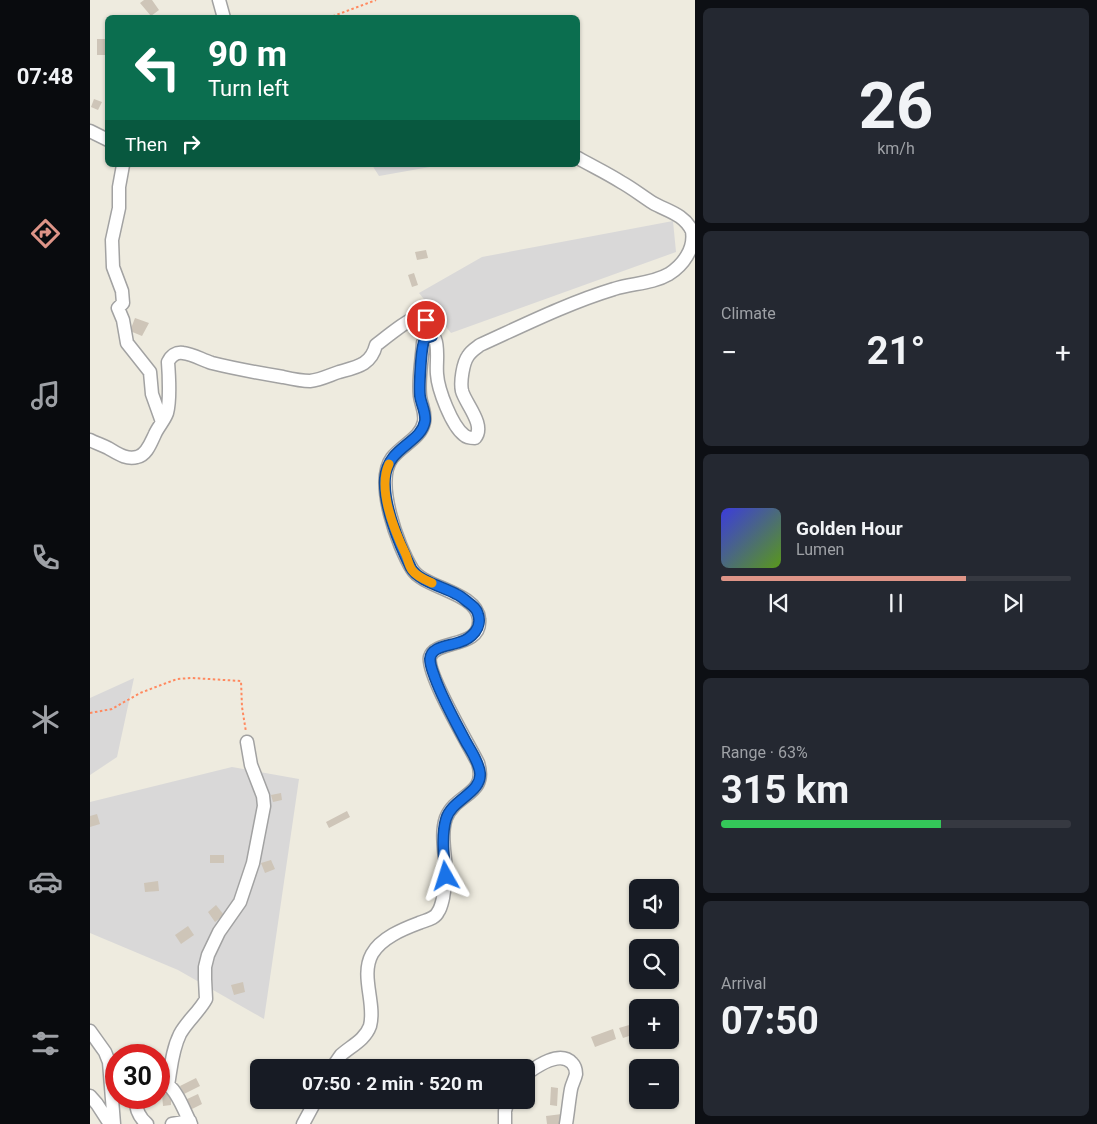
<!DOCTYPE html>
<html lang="en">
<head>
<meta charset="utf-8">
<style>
	body { margin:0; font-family:Roboto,sans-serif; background:#242831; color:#f1f3f6; height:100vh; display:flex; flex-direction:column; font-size:19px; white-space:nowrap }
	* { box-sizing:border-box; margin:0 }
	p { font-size:16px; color:#9ea1a6 }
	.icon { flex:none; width:28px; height:28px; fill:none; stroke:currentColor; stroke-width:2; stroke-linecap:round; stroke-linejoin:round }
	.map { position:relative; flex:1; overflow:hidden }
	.drawer { display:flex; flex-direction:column; gap:8px; padding:8px; background:#0d0f14; width:402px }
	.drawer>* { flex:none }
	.guide { position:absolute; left:15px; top:15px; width:475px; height:152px; border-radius:8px; box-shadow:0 1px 4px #0004; background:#0b6e4f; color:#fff; overflow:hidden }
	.buttons { position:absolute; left:539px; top:879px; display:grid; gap:10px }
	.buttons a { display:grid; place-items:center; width:50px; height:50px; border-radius:8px; background:#171b24; box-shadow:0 1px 4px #0004; font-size:25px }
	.speed { position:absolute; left:15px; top:1044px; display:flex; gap:10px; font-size:25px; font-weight:700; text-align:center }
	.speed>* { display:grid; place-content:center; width:65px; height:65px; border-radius:50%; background:#171b24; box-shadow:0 1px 4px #0004; line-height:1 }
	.speed .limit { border:8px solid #d22; background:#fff; color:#111 }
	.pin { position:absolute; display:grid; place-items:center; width:42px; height:42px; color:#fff; margin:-21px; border:2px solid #fff; border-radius:50%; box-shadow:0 1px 5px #0007 }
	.me { position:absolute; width:55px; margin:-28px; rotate:354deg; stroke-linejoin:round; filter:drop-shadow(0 0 4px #0008) }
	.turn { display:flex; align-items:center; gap:18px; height:105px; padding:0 20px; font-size:22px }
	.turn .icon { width:65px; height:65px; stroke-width:2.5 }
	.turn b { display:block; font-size:35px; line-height:42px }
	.then { display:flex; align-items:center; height:48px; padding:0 20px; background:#0003; gap:10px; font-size:19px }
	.big { font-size:38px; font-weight:700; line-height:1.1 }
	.drawer .widget { flex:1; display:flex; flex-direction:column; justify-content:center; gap:8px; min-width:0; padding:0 18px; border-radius:8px; background:#242831 }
	.drawer .dial { align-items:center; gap:0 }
	.dial b { font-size:65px; line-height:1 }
	.song { display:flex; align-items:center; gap:15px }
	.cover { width:60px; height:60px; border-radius:8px; background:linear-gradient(135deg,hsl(240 70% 55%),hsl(90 70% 35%)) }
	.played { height:5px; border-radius:2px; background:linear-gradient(90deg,#de9487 70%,#363941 70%) }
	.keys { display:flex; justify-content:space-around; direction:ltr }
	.heat { display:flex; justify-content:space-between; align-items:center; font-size:28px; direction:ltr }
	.charge { height:8px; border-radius:4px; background:linear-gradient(90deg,#34c759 63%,#363941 0) }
	.trip { position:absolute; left:160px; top:1059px; width:285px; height:50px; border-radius:8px; background:#171b24; box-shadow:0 1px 4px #0004; font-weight:700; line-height:50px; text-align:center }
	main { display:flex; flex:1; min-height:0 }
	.dock { display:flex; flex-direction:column; width:90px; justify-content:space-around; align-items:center; background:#090b0e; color:#9ea1a6 }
	.dock .icon { width:35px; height:35px }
	.dock .on { color:#de9487 }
	.dock b { font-size:22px; color:#f1f3f6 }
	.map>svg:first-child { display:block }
	.residential { fill:#d9d8d8 }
	.building { fill:#cec5b8 }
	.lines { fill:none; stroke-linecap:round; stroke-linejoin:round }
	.minor-casing { stroke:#a2a2a2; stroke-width:15 }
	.path { stroke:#ff895f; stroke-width:2; stroke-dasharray:2.5 2.5; stroke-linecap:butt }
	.minor { stroke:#fff; stroke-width:12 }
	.route-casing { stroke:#114b97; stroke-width:12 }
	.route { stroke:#1a73e8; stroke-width:9 }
	.slow { stroke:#f59e0b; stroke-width:9 }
</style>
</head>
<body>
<main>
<nav class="dock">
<b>07:48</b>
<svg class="icon on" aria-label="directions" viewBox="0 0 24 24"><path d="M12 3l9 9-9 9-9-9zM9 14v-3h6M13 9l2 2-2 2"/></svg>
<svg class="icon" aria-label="music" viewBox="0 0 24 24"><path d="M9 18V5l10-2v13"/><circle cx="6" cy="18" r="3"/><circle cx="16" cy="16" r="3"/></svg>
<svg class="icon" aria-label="phone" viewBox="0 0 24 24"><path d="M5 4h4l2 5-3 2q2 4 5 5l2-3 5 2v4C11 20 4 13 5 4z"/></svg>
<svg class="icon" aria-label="climate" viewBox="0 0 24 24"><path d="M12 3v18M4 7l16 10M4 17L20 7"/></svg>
<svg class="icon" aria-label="car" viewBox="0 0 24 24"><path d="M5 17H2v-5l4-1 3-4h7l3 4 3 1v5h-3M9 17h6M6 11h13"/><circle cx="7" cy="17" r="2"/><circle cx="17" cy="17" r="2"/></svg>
<svg class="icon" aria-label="filters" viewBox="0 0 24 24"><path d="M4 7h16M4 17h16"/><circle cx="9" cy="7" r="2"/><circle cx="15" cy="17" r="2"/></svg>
</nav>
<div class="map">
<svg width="605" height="1124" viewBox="0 0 605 1124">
	<rect width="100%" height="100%" fill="#eeebdf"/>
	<!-- residential -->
	<path class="residential" d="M282 165H351L289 176Z
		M583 221 586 252 361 333 329 293 392 257Z
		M44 678 27 757 0 775V698Z
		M142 767 209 779 174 1019 88 970 0 933V802Z"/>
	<!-- building -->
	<path class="building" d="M54 0H62L69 10 61 16 50 3Z
		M7 39H18V55H7Z
		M4 99 12 102 8 110 1 107Z
		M336 250 338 258 327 260 325 252Z
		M324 273 328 285 322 287 318 275Z
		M45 318 59 323 52 336 40 331Z
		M191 793 192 800 183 802 181 795Z
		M257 811 260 817 239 828 236 822Z
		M7 814 10 824 0 827V816Z
		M120 855H134V863H120Z
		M181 860 185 869 175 873 171 863Z
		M68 881 69 891 55 892 54 883Z
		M126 905 134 915 125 922 118 912Z
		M98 926 104 935 91 944 85 935Z
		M153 982 155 992 144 995 141 985Z
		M546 1023 548 1033 533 1038 529 1028Z
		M523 1029 526 1039 505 1047 501 1037Z
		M106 1078 110 1086 94 1094 90 1086Z
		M461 1087 468 1088 467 1106 460 1105Z
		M81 1093V1105L73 1106 72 1094Z
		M108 1094 112 1104 100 1110 95 1100Z
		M472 1114 473 1124H457L456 1116Z"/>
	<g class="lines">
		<!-- minor casing -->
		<g class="minor-casing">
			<path id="minor" d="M129 0 134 18
				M0 131 18 140
				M33 165 29 187V208L22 240 23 267 32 291 33 303 28 308 33 320 37 343 60 372 62 394 72 422
				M0 440C6 443 12 445 18 448 27 453 36 460 47 457 57 455 61 442 65 434 68 427 74 421 77 413 80 402 79 375 78 362 81 356 86 352 93 353 103 354 112 360 122 363 146 369 169 373 193 377 202 379 211 381 220 381 230 380 240 375 249 372 267 367 281 365 286 345 294 339 321 317 328 317 330 317 333 319 336 320L342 336
				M0 1031 15 1052 19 1062 24 1124
				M242 1068C245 1064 248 1059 251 1055 261 1046 275 1040 280 1026 286 1003 270 976 282 954 291 938 313 929 329 923 336 920 345 919 348 912 351 908 352 902 353 898 354 890 356 882 356 875 356 857 350 835 356 818 366 793 398 795 388 763 379 745 336 673 340 657 345 639 392 649 389 619 387 592 333 588 322 569 308 546 284 482 302 458 312 445 331 438 334 422 336 412 331 405 330 396 328 379 332 360 333 343L335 340 342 336 345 339C349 348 346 364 347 374 348 390 362 426 374 435 377 438 381 438 385 438 396 425 375 403 372 391 370 382 373 363 378 356 381 351 386 348 390 345 434 325 478 303 524 289 542 283 562 284 579 274 593 265 605 249 602 231 594 214 577 211 563 203 552 196 542 188 531 182 517 173 502 166 488 158
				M436 1074C447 1066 470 1050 482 1063 485 1066 486 1070 486 1074 485 1079 482 1084 481 1089 479 1100 478 1112 476 1124
				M0 1096 7 1104 20 1124
				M46 1098C45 1109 49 1117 57 1124
				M82 1124 100 1121
				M101 1124C95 1113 88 1092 78 1085 81 1068 82 1050 90 1034 97 1021 109 1012 116 999L115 979V967L118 955 129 932 150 902 163 863 174 806 173 796 161 765 157 742
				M213 1124 226 1100
				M415 1124V1111L418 1100"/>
		</g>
		<!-- path -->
		<path class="path" d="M238 18 286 0
			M0 713 22 709 50 693 87 679 102 678 151 681 152 707 156 732"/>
		<!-- minor -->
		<use href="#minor" class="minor"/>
	</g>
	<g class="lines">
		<!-- route casing -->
		<g class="route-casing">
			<path id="route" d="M336 320 342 336C339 337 336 338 335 339 331 343 329 388 330 396 331 404 336 412 335 421 331 444 298 446 295 478 293 505 309 544 321 568 328 581 354 587 366 594 371 596 375 600 379 603 383 606 387 609 388 614 390 620 389 627 385 632 381 637 377 640 370 642 360 646 341 646 340 659 340 666 343 672 345 678 353 700 365 721 376 742 381 751 389 762 390 773 392 793 362 799 356 819 351 836 354 859 356 876"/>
		</g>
		<!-- route -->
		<use href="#route" class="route"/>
		<!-- slow -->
		<path class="slow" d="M299 464C287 489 305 532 316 555 318 560 319 566 322 570 326 576 335 580 342 583"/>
	</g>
</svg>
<div class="buttons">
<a><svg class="icon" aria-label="sound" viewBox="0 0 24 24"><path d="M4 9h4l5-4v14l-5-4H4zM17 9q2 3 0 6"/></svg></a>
<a><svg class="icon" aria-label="search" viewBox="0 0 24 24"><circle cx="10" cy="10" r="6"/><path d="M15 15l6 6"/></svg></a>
<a>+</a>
<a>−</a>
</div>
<div class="speed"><div class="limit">30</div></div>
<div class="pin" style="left:336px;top:320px;background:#d93025"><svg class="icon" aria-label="arrive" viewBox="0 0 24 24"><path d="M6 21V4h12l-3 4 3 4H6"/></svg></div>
<svg class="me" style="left:356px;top:876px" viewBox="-20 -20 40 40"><path d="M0-17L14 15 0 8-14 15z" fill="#1a73e8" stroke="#fff" stroke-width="4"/></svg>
<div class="trip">07:50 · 2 min · 520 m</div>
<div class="guide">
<div class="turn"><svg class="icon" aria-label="left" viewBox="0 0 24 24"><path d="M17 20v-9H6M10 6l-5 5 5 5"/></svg><div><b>90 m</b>Turn left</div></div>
<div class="then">Then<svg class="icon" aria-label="right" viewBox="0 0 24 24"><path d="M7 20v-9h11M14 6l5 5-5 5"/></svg></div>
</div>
</div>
<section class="drawer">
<div class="widget dial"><b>26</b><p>km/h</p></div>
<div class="widget"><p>Climate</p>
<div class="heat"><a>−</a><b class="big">21°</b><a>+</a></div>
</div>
<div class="widget">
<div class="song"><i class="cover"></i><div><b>Golden Hour</b><p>Lumen</p></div></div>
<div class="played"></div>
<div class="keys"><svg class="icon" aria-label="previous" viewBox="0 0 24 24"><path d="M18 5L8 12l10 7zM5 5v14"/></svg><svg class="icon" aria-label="pause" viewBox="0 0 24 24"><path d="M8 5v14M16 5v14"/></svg><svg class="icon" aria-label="next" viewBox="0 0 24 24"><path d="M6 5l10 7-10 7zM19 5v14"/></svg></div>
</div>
<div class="widget"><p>Range · 63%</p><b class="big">315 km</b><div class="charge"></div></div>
<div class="widget"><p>Arrival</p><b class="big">07:50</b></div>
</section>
</main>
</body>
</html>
